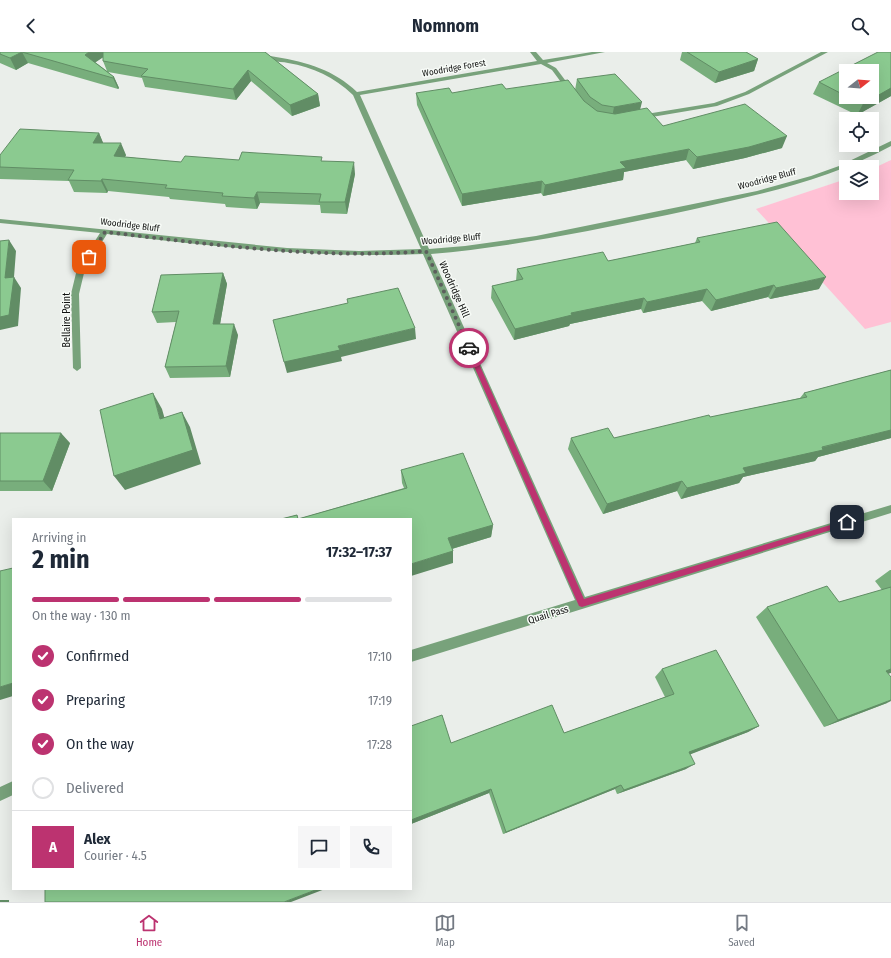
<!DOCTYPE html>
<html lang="en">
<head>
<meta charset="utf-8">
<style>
	body { margin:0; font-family:"Fira Sans Condensed",sans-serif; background:#f6f6f7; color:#1f2937; height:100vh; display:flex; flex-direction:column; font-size:15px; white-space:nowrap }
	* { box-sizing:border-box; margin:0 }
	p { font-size:13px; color:#747a83 }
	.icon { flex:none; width:22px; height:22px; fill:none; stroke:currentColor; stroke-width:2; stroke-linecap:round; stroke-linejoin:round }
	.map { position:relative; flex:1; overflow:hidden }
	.panel { position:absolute; left:12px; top:466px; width:400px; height:372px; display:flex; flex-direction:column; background:#fff; border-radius:0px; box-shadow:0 4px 16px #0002 }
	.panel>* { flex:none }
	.needle { width:26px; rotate:73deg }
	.tools { position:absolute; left:839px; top:12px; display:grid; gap:8px }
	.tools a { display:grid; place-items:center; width:40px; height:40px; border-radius:0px; background:#fff; box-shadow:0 4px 16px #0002; font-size:20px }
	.pin { position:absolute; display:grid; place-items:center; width:34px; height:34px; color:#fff; margin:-17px; border-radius:8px; box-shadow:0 2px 6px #0006 }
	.courier { position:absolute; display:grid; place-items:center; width:40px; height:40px; margin:-20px; border:3px solid #bc3370; border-radius:50%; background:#fff; color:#222; box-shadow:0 1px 5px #0007 }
	.summary em { font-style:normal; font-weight:700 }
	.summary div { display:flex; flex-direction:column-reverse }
	.summary { display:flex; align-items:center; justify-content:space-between; height:68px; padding:0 20px }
	h1 { font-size:26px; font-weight:700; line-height:30px }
	.bar { display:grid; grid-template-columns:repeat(4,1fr); gap:6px 4px; align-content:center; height:48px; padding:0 20px }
	.bar i { height:5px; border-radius:3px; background:#e0e1e3 }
	.bar .current { background:#bc3370 }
	.bar p { grid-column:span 4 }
	.line { display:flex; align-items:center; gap:10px; padding:0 20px; border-top:1px solid #e0e1e3 }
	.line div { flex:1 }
	.round { display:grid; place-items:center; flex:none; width:42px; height:42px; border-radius:0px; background:#f6f6f7 }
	ol { padding:0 20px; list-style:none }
	li { display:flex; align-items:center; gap:12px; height:44px }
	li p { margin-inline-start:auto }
	li .icon { padding:4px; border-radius:50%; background:#bc3370; color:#fff; stroke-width:4 }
	li:last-child { color:#747a83 }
	li i { width:22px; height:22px; border:2px solid #e0e1e3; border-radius:50% }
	header { display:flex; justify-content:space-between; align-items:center; height:52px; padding:0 20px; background:#fff; font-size:18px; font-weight:700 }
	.tabs { display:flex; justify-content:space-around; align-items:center; height:56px; border-top:1px solid #e0e1e3; background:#fff; font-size:11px; color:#747a83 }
	.tabs a { display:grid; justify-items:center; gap:2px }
	.tabs .current { color:#bc3370 }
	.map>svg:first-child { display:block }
	.green { fill:#ffc1d5 }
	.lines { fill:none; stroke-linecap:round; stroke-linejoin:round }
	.minor { fill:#78a27b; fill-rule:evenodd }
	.wall { fill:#78ae7c; fill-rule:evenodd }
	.shaded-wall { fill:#618d65 }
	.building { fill:#8bca90; stroke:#618d65 }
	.route { fill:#bc3370 }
	.done { stroke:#5c5e5c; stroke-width:4; stroke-dasharray:0 7.2 }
	.labels { text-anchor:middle; stroke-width:3; stroke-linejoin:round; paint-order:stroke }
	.far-street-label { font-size:9px; fill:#101110; stroke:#f7fbf7 }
	.street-label { font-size:10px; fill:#101110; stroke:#f7fbf7 }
</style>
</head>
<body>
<header><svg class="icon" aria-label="back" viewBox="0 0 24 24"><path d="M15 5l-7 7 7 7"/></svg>Nomnom<svg class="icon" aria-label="search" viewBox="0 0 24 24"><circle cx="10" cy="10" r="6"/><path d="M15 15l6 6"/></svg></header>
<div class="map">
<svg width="891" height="850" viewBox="0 0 891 850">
	<rect width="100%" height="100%" fill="#eaeeea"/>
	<path class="green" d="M 891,108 L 891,270 L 865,277 L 756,157 L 846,127 L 846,141 L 872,141 L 872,117 Z"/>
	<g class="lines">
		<path class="minor" d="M 530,0 L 536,0 L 543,8 L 592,0 L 605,0 L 547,11 L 556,16 L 574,40 L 571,42 L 569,41 L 552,18 L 541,12 L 360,43 L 429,197 L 465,194 L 536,184 L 757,139 L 811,124 L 839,114 L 891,89 L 891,94 C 821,132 744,146 667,163 C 589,179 511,195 431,202 L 585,545 L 891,453 L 891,461 L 411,610 L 411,598 L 575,548 L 423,202 C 317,207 213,194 107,182 L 85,217 L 79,242 L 81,316 L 77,319 L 73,316 L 71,242 L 77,217 L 100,181 L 0,171 L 0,167 L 287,196 L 359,199 L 421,197 L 353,43 C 334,25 313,15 288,11 C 279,9 265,10 258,5 C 263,2 270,4 276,5 C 307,10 334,18 357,40 L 537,9 Z
			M 821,0 L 828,0 L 749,42 L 717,54 L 640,67 L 637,65 L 640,63 L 714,51 L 745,40 Z
			M 13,729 L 13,743 L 0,749 L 0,735 Z"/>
	</g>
	<path class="wall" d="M 0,0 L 265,0 L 318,42 L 320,54 L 292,64 L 251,29 L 236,48 L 145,35 L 142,26 L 108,20 L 114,25 L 119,36 L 118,37 L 28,11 L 16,18 L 0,11 ZM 103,5 L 103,9 L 107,19 L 95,10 Z
		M 682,0 L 746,0 L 758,7 L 754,19 L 715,31 L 680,8 Z
		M 891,0 L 891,44 L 857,63 L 813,42 L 819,30 ZM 846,19 L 872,45 L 846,45 Z
		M 577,27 L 640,58 L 663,74 L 782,96 L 745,106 L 693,117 L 686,108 L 624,120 L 623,128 L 543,144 L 541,141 L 462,154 L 417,53 L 416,41 L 452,41 L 506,37 L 575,38 Z
		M 99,81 L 103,91 L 126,103 L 125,105 L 181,110 L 239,108 L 323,109 L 355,122 L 347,162 L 321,161 L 320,153 L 260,151 L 257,157 L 226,155 L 225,152 L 170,147 L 169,145 L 108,139 L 107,141 L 74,140 L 69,129 L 0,127 L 0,103 Z
		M 697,186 L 819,237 L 770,247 L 768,245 L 711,259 L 702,249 L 643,261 L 641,257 L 570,272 L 569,274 L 514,288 L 491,246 L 492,234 L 516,229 L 517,217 L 608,209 L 695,191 Z
		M 223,221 L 227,232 L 220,272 L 238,283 L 230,325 L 170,326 L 165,315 L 176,270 L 157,271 L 152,260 Z
		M 891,318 L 891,386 L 818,405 L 815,409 L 743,425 L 739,431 L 681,447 L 677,439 L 603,462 L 568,397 L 571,386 L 614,386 L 800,346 L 804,341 Z
		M 0,381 L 70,391 L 52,439 L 0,439 Z
		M 401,418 L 493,473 L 491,485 L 452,497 L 453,499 L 453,511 L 281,467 L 297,463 L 298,467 L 404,436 L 402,431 Z
		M 890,518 L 891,518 L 891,621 L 888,621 L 887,651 L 824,675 L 756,565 L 767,555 L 839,550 L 882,538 L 875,529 Z
		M 662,617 L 759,674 L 748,680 L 690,702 L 686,717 L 617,742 L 615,737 L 503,782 L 489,741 L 411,772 L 411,674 L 451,691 L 564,681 L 665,645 L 655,625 Z"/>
	<path class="shaded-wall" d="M 22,0 L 28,11 L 16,18 L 10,6 Z
		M 89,0 L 108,0 L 108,2 L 90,14 L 85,3 Z
		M 758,7 L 754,19 L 715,31 L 719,20 Z
		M 248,18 L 251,29 L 236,48 L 233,37 Z
		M 114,25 L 119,36 L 118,37 L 113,26 Z
		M 891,33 L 891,44 L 857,63 L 863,52 Z
		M 318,42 L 320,54 L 292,64 L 290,53 Z
		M 642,50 L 639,62 L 612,66 L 614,55 Z
		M 99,81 L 104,93 L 93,91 Z
		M 787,84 L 782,96 L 745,106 L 693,117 L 697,105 Z
		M 121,91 L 126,103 L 119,116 L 114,104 Z
		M 689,97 L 686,108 L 624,120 L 623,128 L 543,144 L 545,133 L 620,110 Z
		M 354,110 L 355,122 L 347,162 L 345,150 Z
		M 102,127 L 108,139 L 107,141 L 101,129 Z
		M 542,129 L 541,141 L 462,154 L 462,142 Z
		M 257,140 L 260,151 L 257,157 L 254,146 Z
		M 9,188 L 16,199 L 14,225 L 21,236 L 18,274 L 0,278 L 0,265 Z
		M 223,221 L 227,232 L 218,284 L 213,272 Z
		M 826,225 L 819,237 L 770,247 L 776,236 Z
		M 774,233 L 768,245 L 711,259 L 716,248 Z
		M 707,237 L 702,249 L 643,261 L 647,250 Z
		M 644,246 L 641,257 L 570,272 L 569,274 L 514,288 L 515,277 L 571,261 Z
		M 234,272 L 238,283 L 230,325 L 226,314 Z
		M 415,276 L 416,287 L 341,305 L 342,309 L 287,321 L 284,310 L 338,294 Z
		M 153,341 L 162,357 L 169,382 L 160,367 Z
		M 182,360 L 190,375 L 201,412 L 125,438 L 114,424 Z
		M 891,378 L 891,386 L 818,405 L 815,409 L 743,425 L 739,431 L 681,447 L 687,436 L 743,416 Z
		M 61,381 L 70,391 L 52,439 L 43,429 Z
		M 682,429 L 677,439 L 603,462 L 607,452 Z
		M 493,473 L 491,485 L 448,498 L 448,486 Z
		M 453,499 L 453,511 L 411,524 L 411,512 Z
		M 891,617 L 891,621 L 871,627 L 886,619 Z
		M 13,631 L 13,644 L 0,648 L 0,635 Z
		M 891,648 L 891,649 L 887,651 L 824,675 L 838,668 Z
		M 759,674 L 748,680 L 681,706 L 689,700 Z
		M 695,712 L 686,717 L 617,742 L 624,738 Z
		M 621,733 L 615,737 L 503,782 L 506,780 Z
		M 491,737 L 489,741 L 411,772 L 411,768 Z
		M 318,837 L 325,837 L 291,850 L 284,850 Z
		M 0,848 L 9,848 L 9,850 L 0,850 Z"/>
	<path class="building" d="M 0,0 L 89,0 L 85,3 L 114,25 L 113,26 L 22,0 L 10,6 L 0,2 Z
		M 103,0 L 265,0 L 318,42 L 290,53 L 248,18 L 233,37 L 141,24 L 148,17 L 103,9 Z
		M 687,0 L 746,0 L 758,7 L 719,20 Z
		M 878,0 L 891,0 L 891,36 L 863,52 L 849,45 L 872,45 L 872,19 L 846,19 L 846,44 L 819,30 Z
		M 615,22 L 642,50 L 614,55 L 602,53 L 590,45 L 577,27 Z
		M 568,28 L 584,49 L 597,59 L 615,62 L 647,56 L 663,74 L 745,52 L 787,84 L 749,95 L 697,105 L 689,97 L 620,110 L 626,116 L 545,133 L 542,129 L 462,142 L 416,41 L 449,36 L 452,41 L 502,32 L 506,37 Z
		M 20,77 L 99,81 L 93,91 L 121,91 L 114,104 L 181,110 L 185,104 L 239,108 L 242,100 L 257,101 L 322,105 L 321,109 L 354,110 L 345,150 L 319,150 L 321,142 L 257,140 L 254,146 L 222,144 L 223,141 L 165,136 L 167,133 L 102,127 L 101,129 L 68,128 L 74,118 L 0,115 L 0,103 Z
		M 777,170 L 826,225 L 776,236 L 774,233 L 716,248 L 707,237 L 647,250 L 644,246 L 571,261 L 572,263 L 515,277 L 492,234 L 523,227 L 517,217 L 603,200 L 608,209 L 700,190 L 697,186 Z
		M 9,188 L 5,226 L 14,225 L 9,263 L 0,265 L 0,189 Z
		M 223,221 L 213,272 L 234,272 L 226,314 L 165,315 L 179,259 L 152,260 L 161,223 Z
		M 398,236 L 415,276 L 338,294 L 340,298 L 284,310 L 273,268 L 348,251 L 347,247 Z
		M 891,318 L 891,378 L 822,395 L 823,398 L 743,416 L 746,421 L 687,436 L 682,429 L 607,452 L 571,386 L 608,376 L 614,386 L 709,363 L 710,365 L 807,345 L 804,341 Z
		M 153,341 L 160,367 L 182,360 L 193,398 L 114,424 L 100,358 Z
		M 0,381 L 61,381 L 43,429 L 0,429 Z
		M 463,401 L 493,473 L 448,486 L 453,499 L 411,512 L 411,467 L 298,467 L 407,436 L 401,418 Z
		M 297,463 L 298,467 L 281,467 Z
		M 13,516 L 13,631 L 0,635 L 0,519 Z
		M 827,534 L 839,550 L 891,535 L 891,617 L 886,619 L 891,625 L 891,648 L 838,668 L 767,555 Z
		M 716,598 L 759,674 L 689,700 L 695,712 L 624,738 L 621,733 L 506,780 L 491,737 L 411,768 L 411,674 L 442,663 L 451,691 L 552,653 L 564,681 L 674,642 L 662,617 Z
		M 45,837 L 318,837 L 284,850 L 45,850 Z"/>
	<path class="route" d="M 469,294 L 472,296 L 584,547 L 847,468 L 850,470 L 847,473 L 582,555 L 579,554 L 466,296 Z"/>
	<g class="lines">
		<path class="done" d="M 89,205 L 105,180 C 211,192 319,208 426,199 L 469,296"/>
	</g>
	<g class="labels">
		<g class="far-street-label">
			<text transform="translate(454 16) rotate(-10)" y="3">Woodridge Forest</text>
			<text transform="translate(767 127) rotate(-15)" y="3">Woodridge Bluff</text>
			<text transform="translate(130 173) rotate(7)" y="3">Woodridge Bluff</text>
			<text transform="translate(451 187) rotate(-5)" y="3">Woodridge Bluff</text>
		</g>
		<g class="street-label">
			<text transform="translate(455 237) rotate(66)" y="4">Woodridge Hill</text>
			<text transform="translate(66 268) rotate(-90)" y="4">Bellaire Point</text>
			<text transform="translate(548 562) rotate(-17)" y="4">Quail Pass</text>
		</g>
	</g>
</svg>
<div class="tools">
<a><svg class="needle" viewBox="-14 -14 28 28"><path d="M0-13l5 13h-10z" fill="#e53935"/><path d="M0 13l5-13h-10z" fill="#747a83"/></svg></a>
<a><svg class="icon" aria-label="locate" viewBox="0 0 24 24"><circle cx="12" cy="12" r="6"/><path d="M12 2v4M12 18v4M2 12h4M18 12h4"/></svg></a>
<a><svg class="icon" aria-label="layers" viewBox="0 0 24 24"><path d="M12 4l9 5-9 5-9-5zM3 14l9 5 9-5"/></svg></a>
</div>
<div class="pin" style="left:89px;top:205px;background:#ea580c"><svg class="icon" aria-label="bag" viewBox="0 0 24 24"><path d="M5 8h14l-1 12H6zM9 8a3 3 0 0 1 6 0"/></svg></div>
<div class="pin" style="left:847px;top:470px;background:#1f2937"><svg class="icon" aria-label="home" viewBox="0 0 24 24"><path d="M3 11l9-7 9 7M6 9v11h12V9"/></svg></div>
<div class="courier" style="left:469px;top:296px"><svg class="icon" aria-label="car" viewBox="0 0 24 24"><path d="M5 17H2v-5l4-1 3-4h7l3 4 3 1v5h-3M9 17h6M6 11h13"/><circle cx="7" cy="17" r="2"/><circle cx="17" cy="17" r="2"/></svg></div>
<section class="panel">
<div class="summary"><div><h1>2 min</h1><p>Arriving in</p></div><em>17:32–17:37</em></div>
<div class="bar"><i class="current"></i><i class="current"></i><i class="current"></i><i></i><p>On the way · 130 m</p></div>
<ol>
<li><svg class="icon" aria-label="check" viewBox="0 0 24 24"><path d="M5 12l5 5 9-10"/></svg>Confirmed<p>17:10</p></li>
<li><svg class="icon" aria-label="check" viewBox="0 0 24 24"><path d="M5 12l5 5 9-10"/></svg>Preparing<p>17:19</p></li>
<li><svg class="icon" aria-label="check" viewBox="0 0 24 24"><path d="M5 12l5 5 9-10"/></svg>On the way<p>17:28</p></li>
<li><i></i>Delivered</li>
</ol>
<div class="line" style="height:72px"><b class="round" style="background:#bc3370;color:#fff">A</b><div><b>Alex</b><p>Courier · 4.5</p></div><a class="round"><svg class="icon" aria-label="chat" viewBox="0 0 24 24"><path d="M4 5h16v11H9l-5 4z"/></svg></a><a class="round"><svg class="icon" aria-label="phone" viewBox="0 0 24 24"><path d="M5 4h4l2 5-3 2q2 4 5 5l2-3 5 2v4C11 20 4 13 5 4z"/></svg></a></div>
</section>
</div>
<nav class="tabs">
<a class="current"><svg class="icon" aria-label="home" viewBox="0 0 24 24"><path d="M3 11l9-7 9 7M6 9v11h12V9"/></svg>Home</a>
<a><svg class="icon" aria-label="map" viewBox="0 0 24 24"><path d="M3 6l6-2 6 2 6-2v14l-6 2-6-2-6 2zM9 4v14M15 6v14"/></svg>Map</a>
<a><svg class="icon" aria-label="saved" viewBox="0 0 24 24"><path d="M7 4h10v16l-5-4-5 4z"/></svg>Saved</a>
</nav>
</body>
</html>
